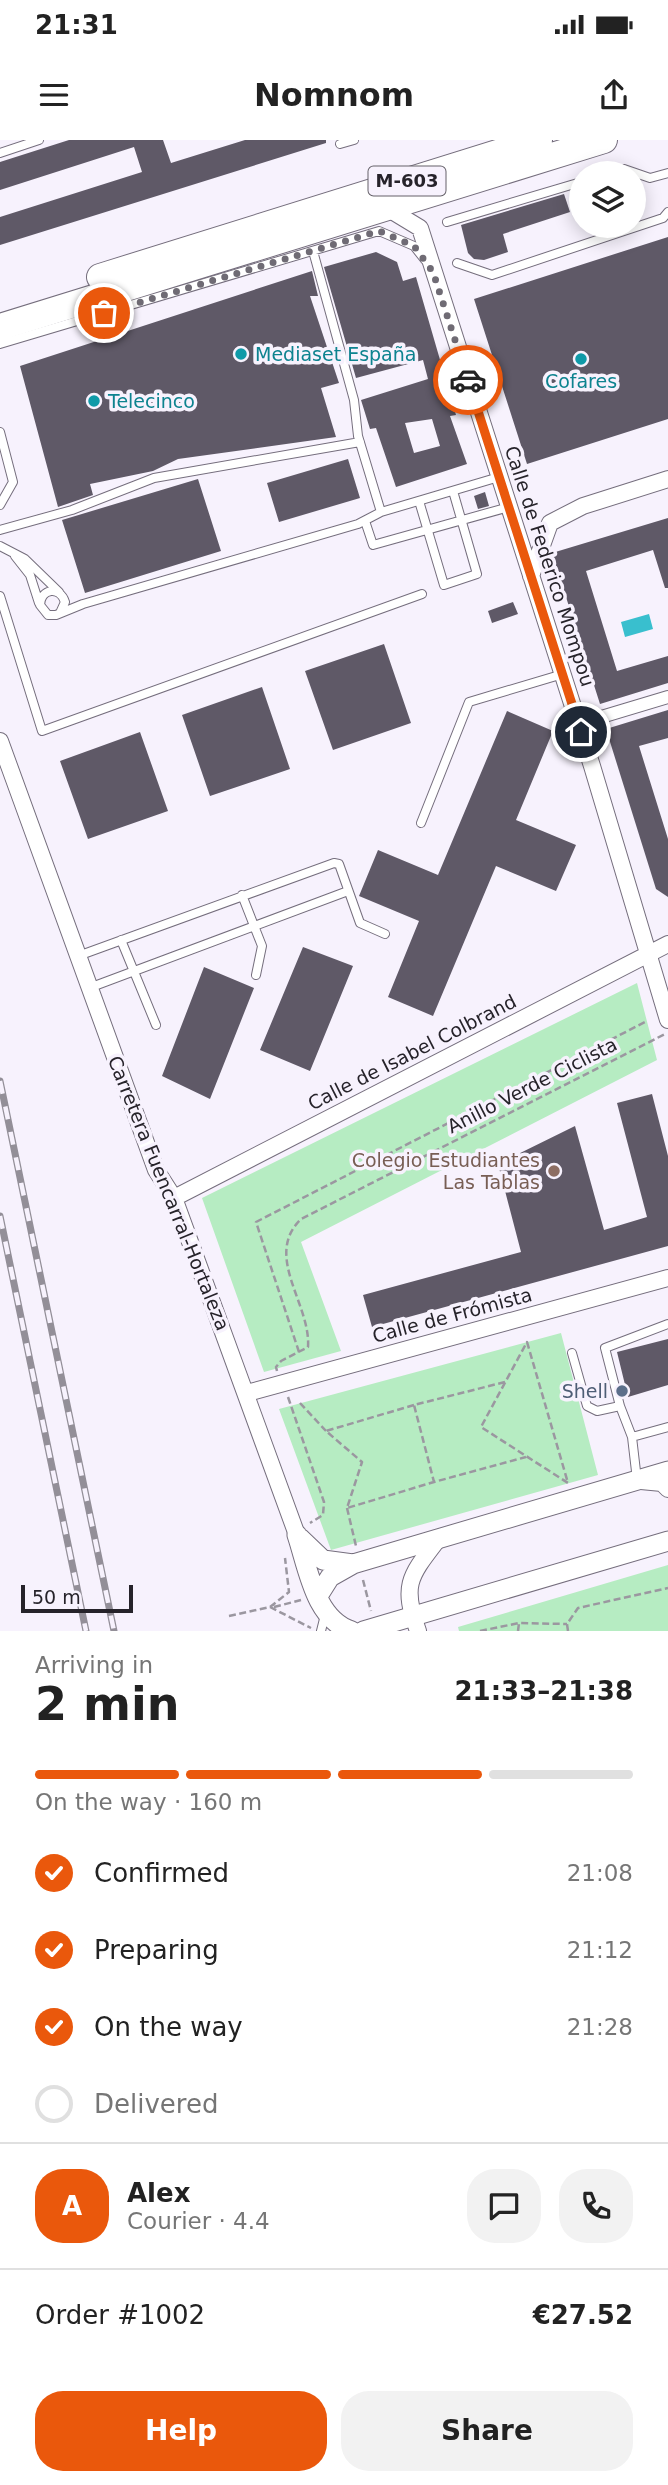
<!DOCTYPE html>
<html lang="en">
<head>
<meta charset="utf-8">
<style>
	body { margin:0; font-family:"DejaVu Sans",sans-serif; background:#f2f2f2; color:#222; height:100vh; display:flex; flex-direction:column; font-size:26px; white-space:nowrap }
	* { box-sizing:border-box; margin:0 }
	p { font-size:23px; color:#767676 }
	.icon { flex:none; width:38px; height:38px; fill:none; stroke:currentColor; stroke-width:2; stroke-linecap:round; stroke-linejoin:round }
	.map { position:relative; height:1491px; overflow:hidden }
	.side { display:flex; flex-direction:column; background:#fff; flex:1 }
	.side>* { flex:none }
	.tools { position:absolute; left:569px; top:21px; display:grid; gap:14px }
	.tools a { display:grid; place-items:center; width:77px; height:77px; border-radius:50%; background:#fff; box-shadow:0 4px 18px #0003; font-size:35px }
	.scale { position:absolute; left:21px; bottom:18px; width:112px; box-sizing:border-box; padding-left:7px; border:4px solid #26232a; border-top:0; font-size:19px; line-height:24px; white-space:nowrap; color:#26232a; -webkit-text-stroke:5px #f7f2fd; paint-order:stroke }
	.pin { position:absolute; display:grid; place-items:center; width:60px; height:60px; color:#fff; margin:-30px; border:4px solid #fff; border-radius:50%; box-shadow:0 2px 7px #0007 }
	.courier { position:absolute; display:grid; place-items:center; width:70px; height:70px; margin:-35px; border:5px solid #ea580c; border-radius:50%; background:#fff; color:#222; box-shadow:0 2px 9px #0007 }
	.headline em { font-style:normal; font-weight:600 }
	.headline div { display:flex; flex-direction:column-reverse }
	.headline { display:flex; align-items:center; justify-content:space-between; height:119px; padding:0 35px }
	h1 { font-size:46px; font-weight:600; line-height:52px }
	.bar { display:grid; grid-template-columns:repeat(4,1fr); gap:10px 7px; align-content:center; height:84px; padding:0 35px }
	.bar i { height:9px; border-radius:5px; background:#e0e0e0 }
	.bar .active { background:#ea580c }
	.bar p { grid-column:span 4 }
	.line { display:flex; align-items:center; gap:18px; padding:0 35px; border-top:2px solid #e0e0e0 }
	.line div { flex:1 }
	.round { display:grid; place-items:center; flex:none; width:74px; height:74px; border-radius:28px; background:#f2f2f2 }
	ol { padding:0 35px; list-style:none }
	li { display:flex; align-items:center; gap:21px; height:77px }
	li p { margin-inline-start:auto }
	li .icon { padding:7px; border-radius:50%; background:#ea580c; color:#fff; stroke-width:4 }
	li:last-child { color:#767676 }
	li i { width:38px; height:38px; border:4px solid #e0e0e0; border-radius:50% }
	.primary-button { display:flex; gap:14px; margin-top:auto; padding:14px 35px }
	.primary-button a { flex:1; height:80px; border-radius:28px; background:#ea580c; color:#fff; font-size:28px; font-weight:600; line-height:80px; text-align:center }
	.primary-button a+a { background:#f2f2f2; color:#222 }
	.status { display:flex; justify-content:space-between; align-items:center; height:49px; padding:0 35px; background:#fff; direction:ltr }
	.status svg { height:19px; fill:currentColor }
	header { display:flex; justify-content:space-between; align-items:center; height:91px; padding:0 35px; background:#fff; font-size:32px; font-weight:600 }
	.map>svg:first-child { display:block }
	.green { fill:#b6ecc2 }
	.water { fill:#39bfce }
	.building { fill:#5f5967; fill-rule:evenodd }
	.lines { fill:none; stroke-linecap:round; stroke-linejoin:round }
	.service-casing { stroke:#756e7d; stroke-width:10 }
	.pedestrian-casing { stroke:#756e7d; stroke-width:14 }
	.minor-casing { stroke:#756e7d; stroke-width:18 }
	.tertiary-casing { stroke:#756e7d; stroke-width:21 }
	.trunk-casing { stroke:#756e7d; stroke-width:28 }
	.path { stroke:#9b97a0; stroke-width:2.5; stroke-dasharray:7 3.5; stroke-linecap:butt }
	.service { stroke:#fff; stroke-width:8 }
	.pedestrian { stroke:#fff; stroke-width:12 }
	.minor { stroke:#fff; stroke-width:16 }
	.tertiary { stroke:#fff; stroke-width:19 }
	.trunk { stroke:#fff; stroke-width:26 }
	.rail-casing { stroke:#938f98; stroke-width:7 }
	.rail { stroke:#f7f2fd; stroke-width:4.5; stroke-dasharray:13; stroke-linecap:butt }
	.done { stroke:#6f6b74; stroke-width:7; stroke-dasharray:0 12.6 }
	.route { stroke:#ea580c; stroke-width:9 }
	.culture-dot { fill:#0f9aa8; stroke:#f7f2fd; stroke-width:2.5 }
	.education-dot { fill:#8d6e63; stroke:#f7f2fd; stroke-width:2.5 }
	.service-dot { fill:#5c6f8a; stroke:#f7f2fd; stroke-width:2.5 }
	.labels { text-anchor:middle; stroke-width:7; stroke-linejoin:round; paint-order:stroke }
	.shield { fill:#f7f2fd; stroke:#656169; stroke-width:2 }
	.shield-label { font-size:18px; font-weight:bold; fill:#26232a }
	.culture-label { font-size:19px; fill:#0d838f; stroke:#f7f2fd; text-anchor:start }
	.street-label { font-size:19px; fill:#26232a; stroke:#f7f2fd }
	.education-label { font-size:19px; fill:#785e54; stroke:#f7f2fd; text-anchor:end }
	.service-label { font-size:19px; fill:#4e5e75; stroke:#f7f2fd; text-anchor:end }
</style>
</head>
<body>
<div class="status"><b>21:31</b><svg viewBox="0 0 49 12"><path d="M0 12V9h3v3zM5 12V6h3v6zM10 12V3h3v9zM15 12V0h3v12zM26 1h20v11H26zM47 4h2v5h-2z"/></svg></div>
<header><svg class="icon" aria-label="menu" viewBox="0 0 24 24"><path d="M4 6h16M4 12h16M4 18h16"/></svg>Nomnom<svg class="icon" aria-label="share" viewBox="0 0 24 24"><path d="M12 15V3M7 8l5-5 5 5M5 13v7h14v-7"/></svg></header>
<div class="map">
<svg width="668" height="1491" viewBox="0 0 668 1491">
	<rect width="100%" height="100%" fill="#f7f2fd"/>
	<path class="green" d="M 637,843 L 657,920 L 301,1102 L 341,1211 L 264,1232 L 202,1058 Z
		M 561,1193 L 598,1335 L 331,1410 L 279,1269 Z
		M 668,1425 L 668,1491 L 459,1491 L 458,1487 Z"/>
	<path class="water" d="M 649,474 L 653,489 L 625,497 L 621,482 Z"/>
	<path class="building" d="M 69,0 L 163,0 L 171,23 L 245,0 L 326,0 L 326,3 L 0,105 L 0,77 L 142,32 L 134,7 L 0,50 L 0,22 Z
		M 564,54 L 570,72 L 503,94 L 508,112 L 484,120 L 474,119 L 468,113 L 461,85 Z
		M 668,97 L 668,279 L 527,324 L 474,159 Z
		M 376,112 L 397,122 L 403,141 L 416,137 L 456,275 L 450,276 L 467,324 L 396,347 L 376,288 L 370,289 L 361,260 L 428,239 L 423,220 L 356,238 L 324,127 ZM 432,279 L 440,306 L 414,313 L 405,283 Z
		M 312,131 L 318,156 L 310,156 L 339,243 L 321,248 L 336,297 L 178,319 L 153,331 L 90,344 L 93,355 L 58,367 L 20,226 Z
		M 348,319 L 360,358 L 279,382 L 267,343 Z
		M 198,339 L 221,411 L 85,453 L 62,380 Z
		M 485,352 L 489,366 L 478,369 L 474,356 Z
		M 668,378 L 668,448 L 665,448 L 653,410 L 586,431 L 617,531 L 668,516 L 668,543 L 600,564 L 552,413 Z
		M 513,462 L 518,474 L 492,483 L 488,471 Z
		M 384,504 L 411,583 L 333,610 L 305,531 Z
		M 262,547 L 290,629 L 210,656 L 182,575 Z
		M 668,570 L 668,598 L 639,606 L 668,699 L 668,757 L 656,749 L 606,589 Z
		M 507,571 L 553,591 L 516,680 L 576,705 L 556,751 L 496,726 L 433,876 L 388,857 L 419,781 L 359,756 L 378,710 L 438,735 Z
		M 140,592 L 168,671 L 88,699 L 60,621 Z
		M 303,807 L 353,826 L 310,931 L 260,910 Z
		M 204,827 L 254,848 L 210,959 L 162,936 Z
		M 652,954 L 668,1016 L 668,1106 L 372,1187 L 363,1155 L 521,1112 L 498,1024 L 575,986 L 604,1090 L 647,1077 L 617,963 Z
		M 668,1199 L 668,1245 L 628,1257 L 617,1212 Z"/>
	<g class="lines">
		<defs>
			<path id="service" d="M 340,4 L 354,0
				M 0,13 L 39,0
				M 610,33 L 624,29 L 650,38 L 668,33
				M 447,82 L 581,42
				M 313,111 L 354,260 L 358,296 L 381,372
				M 457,123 L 492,135 L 663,78 L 668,72
				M 0,204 L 379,91 L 414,106 L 425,120
				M 0,292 L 13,342 L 0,365
				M 419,361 L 444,445 L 477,434 L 453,351
				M 365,381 L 373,405 L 509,367
				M 0,390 L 72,370 L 154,338 L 360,302
				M 0,406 L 25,419 L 59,452
				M 15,416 L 30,435 L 39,463
				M 0,456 L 42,591 L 422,454
				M 60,473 L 65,462 C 60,446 41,448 40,465 L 48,475 L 56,475 L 83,464 L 358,384 L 381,372 L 499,337
				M 421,683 L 469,562 L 563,534
				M 242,755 L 262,806 L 256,835
				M 121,800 L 156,885
				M 78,816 L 334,723 L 339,724 L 360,783 L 385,794
				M 89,848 L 348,751
				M 572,1213 L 587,1266 L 597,1271 L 620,1266
				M 632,1297 L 620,1266 L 605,1208 L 668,1184
				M 637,1340 L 632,1297 L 668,1287
				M 321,1491 L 325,1475"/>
			<path id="pedestrian" d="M 578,584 L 668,557"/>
			<path id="minor" d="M 387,68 L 420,88 L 592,626 L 668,880
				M 531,436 L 550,383 L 583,366 L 668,339
				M 0,601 L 156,1030 L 174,1058 L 297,1395
				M 174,1058 L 668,804
				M 247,1253 L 668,1138
				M 641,1341 L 662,1343 L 668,1349
				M 418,1491 C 401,1444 410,1436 439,1398"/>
			<path id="tertiary" d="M 297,1395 C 308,1428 315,1480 352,1491
				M 300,1398 L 323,1420 L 353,1424
				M 318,1456 L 330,1437 L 353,1424 L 668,1331
				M 363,1491 L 668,1401"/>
			<path id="trunk" d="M 100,137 L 539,0
				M 0,187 L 604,0"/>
		</defs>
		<use href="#service" class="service-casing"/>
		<use href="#pedestrian" class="pedestrian-casing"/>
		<use href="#minor" class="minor-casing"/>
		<use href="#tertiary" class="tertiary-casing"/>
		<use href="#trunk" class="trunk-casing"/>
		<path class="path" d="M 527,1202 L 568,1343 L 481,1287 Z
			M 299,1212 L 256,1082 L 647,881
			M 277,1231 L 276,1227 L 281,1221 L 308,1207 C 311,1164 263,1116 301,1079 L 665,894
			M 505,1242 L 414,1265 L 434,1342 L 526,1317
			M 288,1257 L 324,1362 L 323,1375 L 310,1383
			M 300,1263 L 326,1291
			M 414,1265 L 326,1291 L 362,1322 L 347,1368 L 434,1342
			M 347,1368 L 356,1406
			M 363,1440 L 371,1471
			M 270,1467 L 311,1488
			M 274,1467 L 301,1460
			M 229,1476 L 270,1467 L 289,1452 L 285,1418
			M 480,1491 L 519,1483 L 567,1484
			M 518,1491 L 519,1483
			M 568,1491 L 567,1484 L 578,1468 L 668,1448"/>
		<use href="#service" class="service"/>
		<use href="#pedestrian" class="pedestrian"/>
		<use href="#minor" class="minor"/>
		<use href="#tertiary" class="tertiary"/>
		<use href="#trunk" class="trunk"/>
		<defs>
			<path id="rail" d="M 0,941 L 114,1491
				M 0,1076 L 86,1491"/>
		</defs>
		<use href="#rail" class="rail-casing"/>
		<use href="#rail" class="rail"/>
	</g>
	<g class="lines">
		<path class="done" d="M 104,173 L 379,91 L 414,106 L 433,132 L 468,240"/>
		<path class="route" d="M 468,240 L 581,592"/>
	</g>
	<g class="culture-dot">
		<circle cx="241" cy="214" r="7"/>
		<circle cx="581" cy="219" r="7"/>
		<circle cx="94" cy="261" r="7"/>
	</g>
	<circle class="education-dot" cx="554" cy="1031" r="7"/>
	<circle class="service-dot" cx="622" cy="1251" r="7"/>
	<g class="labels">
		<rect class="shield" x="368.5" y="26.5" width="77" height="29" rx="5"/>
		<g class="shield-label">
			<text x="407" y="47">M-603</text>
		</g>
		<g class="culture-label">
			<text x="255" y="221">Mediaset España</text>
			<text x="581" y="248" text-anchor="middle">Cofares</text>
			<text x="108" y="268">Telecinco</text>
		</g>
		<g class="street-label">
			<text transform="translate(550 426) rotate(72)" y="7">Calle de Federico Mompou</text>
			<text transform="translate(412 912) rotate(-27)" y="7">Calle de Isabel Colbrand</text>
			<text transform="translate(532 945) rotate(-27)" y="7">Anillo Verde Ciclista</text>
			<text transform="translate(169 1053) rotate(68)" y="7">Carretera Fuencarral-Hortaleza</text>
			<text transform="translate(452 1175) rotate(-15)" y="7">Calle de Frómista</text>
		</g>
		<g class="education-label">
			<text x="540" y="1027">Colegio Estudiantes<tspan x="540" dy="22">Las Tablas</tspan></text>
		</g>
		<g class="service-label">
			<text x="608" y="1258">Shell</text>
		</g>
	</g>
</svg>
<div class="tools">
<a><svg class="icon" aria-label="layers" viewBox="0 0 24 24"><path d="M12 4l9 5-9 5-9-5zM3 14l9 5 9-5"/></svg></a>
</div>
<div class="scale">50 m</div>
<div class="pin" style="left:104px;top:173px;background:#ea580c"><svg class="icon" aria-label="bag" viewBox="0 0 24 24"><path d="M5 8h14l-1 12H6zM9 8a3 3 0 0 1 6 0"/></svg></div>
<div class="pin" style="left:581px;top:592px;background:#1f2937"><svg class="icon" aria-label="home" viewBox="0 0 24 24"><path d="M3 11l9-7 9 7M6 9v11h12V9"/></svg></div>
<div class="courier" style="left:468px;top:240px"><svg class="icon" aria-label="car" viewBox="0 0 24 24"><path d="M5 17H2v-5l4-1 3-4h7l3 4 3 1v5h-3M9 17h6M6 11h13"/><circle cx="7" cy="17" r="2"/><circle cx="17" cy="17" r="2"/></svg></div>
</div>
<section class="side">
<div class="headline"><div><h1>2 min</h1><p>Arriving in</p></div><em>21:33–21:38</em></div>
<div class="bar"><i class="active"></i><i class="active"></i><i class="active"></i><i></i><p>On the way · 160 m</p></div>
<ol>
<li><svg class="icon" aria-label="check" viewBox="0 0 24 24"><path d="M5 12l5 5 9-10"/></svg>Confirmed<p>21:08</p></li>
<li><svg class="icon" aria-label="check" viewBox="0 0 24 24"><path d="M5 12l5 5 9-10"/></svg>Preparing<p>21:12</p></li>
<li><svg class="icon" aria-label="check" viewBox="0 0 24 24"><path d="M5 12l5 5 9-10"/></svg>On the way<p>21:28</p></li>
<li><i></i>Delivered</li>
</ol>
<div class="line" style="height:126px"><b class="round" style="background:#ea580c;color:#fff">A</b><div><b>Alex</b><p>Courier · 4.4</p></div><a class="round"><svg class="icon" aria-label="chat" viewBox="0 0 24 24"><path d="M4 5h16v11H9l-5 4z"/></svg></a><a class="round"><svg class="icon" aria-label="phone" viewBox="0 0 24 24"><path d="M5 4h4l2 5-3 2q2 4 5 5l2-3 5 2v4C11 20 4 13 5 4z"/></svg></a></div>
<div class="line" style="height:91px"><div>Order #1002</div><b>€27.52</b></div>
<div class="primary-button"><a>Help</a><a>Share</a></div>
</section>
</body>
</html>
